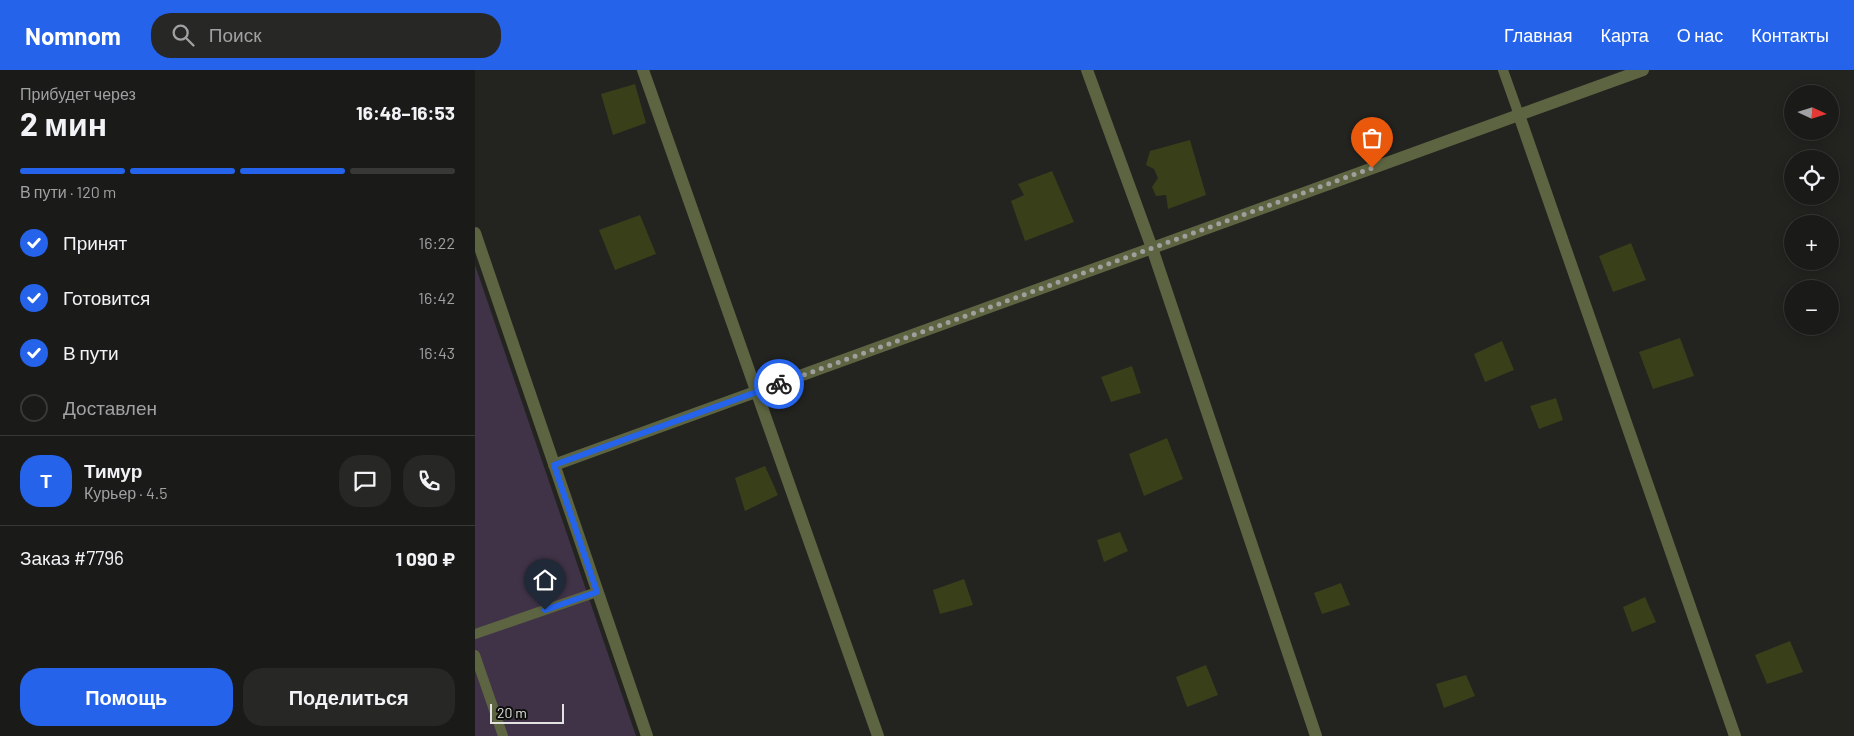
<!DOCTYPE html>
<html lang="ru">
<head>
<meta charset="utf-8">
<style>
	body { margin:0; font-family:Barlow,sans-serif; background:#272825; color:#f1f3f6; height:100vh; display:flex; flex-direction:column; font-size:19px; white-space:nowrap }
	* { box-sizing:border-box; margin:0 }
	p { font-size:16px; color:#9fa1a2 }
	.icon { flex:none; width:28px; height:28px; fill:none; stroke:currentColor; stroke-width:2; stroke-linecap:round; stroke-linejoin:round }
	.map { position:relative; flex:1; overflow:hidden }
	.side { display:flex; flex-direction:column; background:#1a1b18; width:475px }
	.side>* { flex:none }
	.needle { width:32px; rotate:94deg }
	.controls { position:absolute; left:1309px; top:15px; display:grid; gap:10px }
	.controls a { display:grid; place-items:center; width:55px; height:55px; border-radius:50%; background:#1a1b18; box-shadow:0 2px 12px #0003,0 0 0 1px #383937; font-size:25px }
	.scale { position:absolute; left:15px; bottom:12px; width:74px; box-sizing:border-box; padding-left:5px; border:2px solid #e2e3e0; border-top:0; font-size:14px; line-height:18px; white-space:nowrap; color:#e2e3e0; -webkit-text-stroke:4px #0d0d0b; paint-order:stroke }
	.pin { position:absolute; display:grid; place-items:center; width:42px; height:42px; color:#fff; margin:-51px -21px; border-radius:50% 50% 50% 0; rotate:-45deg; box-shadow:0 0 5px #0007 }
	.pin .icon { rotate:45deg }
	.courier { position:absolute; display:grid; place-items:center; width:50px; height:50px; margin:-25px; border:4px solid #2563eb; border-radius:50%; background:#fff; color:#222; box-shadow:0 1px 6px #0007 }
	.overview em { font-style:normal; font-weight:700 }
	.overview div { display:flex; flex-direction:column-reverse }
	.overview { display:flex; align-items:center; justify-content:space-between; height:85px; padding:0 20px }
	h1 { font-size:32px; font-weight:700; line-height:38px }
	.bar { display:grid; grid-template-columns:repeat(4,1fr); gap:8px 5px; align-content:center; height:60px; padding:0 20px }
	.bar i { height:6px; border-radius:4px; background:#383937 }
	.bar .on { background:#2563eb }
	.bar p { grid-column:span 4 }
	.line { display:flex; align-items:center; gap:12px; padding:0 20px; border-top:1px solid #383937 }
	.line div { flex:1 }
	.round { display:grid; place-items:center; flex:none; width:52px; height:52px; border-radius:20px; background:#272825 }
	ol { padding:0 20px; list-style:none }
	li { display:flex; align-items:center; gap:15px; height:55px }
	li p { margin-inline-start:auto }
	li .icon { padding:5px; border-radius:50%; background:#2563eb; color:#fff; stroke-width:4 }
	li:last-child { color:#9fa1a2 }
	li i { width:28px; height:28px; border:2px solid #383937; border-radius:50% }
	.cta { display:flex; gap:10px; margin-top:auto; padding:10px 20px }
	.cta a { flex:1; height:58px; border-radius:20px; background:#2563eb; color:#fff; font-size:20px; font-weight:700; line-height:58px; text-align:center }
	.cta a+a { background:#272825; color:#f1f3f6 }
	header { display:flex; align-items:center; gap:30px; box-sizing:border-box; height:70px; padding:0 25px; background:#2563eb; color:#fff }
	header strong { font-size:24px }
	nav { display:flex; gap:28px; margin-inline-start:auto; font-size:18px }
	.search { width:350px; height:45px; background:#272825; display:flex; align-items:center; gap:12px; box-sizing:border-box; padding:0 18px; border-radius:20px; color:#9fa1a2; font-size:19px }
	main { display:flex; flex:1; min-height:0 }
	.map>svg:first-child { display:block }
	.green { fill:#403347 }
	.building { fill:#393f19 }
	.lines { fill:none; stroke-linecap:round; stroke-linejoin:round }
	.service { stroke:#5d6441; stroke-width:10 }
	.minor { stroke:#5d6441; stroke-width:12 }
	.done { stroke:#9fa09d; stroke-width:5; stroke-dasharray:0 9 }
	.route { stroke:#2563eb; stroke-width:6 }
</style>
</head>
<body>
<header>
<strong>Nomnom</strong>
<div class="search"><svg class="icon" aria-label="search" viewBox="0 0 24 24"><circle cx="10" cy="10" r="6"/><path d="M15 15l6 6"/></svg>Поиск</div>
<nav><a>Главная</a><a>Карта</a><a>О нас</a><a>Контакты</a></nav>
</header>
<main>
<section class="side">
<div class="overview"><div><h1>2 мин</h1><p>Прибудет через</p></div><em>16:48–16:53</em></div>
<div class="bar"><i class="on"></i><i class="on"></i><i class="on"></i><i></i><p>В пути · 120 m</p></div>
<ol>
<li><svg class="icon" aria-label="check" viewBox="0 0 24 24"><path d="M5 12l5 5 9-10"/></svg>Принят<p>16:22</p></li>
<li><svg class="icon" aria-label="check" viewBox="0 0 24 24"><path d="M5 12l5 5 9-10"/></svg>Готовится<p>16:42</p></li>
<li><svg class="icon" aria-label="check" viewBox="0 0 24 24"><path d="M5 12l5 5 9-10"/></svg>В пути<p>16:43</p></li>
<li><i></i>Доставлен</li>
</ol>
<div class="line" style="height:90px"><b class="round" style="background:#2563eb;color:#fff">Т</b><div><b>Тимур</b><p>Курьер · 4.5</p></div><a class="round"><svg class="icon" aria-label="chat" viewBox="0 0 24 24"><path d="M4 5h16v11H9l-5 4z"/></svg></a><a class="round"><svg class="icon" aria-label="phone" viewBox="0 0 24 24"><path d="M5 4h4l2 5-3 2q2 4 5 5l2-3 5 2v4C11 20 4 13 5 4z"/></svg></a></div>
<div class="line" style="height:65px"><div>Заказ #7796</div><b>1 090 ₽</b></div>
<div class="cta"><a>Помощь</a><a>Поделиться</a></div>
</section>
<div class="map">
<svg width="1379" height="666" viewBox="0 0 1379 666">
	<rect width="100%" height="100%" fill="#232420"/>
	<path class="green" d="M 0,195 L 161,666 L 0,666 Z"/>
	<path class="building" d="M 160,14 L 171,53 L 138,65 L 126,24 Z
		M 715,70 L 731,125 L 693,139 L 691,125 L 681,126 L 677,117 L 683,108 L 679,99 L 671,95 L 675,81 Z
		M 577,101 L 599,152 L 550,171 L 536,131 L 549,125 L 543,114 Z
		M 165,145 L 181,184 L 140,200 L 124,160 Z
		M 1156,173 L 1171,210 L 1138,222 L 1124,186 Z
		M 1205,268 L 1219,306 L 1178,319 L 1164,282 Z
		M 1027,271 L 1039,300 L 1010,312 L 999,284 Z
		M 657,296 L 666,323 L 636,332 L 626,307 Z
		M 1081,328 L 1088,350 L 1064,359 L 1055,336 Z
		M 692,368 L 708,409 L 669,426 L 654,384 Z
		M 290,396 L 303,425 L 270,441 L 260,408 Z
		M 645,462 L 653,481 L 629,492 L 622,470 Z
		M 489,509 L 498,535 L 465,544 L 458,520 Z
		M 866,513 L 875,535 L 847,544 L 839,523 Z
		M 1170,527 L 1181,552 L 1157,562 L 1148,537 Z
		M 1315,571 L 1328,602 L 1292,614 L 1280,585 Z
		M 731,595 L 743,625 L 712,637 L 701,607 Z
		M 991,605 L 1000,626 L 969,638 L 961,614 Z"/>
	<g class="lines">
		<path class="service" d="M 1028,0 L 1044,45
			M 0,564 L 122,522
			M 0,585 L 28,666"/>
		<path class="minor" d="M 168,0 L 403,666
			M 612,0 L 677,178 L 841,666
			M 1044,45 L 1260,666
			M 0,163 L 172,666
			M 79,395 L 1168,0"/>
	</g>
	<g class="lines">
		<path class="done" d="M 304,314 L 897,98"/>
		<path class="route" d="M 70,540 L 122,522 L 79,395 L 304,314"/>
	</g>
</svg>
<div class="controls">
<a><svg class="needle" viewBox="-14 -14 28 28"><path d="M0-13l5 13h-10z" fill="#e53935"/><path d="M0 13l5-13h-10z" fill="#9fa1a2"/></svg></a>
<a><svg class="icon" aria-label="locate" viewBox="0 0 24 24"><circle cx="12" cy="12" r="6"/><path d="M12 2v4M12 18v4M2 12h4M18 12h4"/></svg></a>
<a>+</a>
<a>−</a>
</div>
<div class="scale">20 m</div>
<div class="pin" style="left:897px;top:98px;background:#ea580c"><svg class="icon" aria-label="bag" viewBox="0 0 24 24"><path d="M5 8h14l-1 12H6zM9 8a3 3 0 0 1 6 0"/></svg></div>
<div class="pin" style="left:70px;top:540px;background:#1f2937"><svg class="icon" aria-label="home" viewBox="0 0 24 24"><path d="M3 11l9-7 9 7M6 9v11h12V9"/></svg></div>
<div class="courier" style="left:304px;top:314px"><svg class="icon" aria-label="bike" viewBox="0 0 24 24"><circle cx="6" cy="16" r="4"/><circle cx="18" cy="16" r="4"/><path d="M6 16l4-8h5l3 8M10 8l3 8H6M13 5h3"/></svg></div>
</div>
</main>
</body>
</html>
